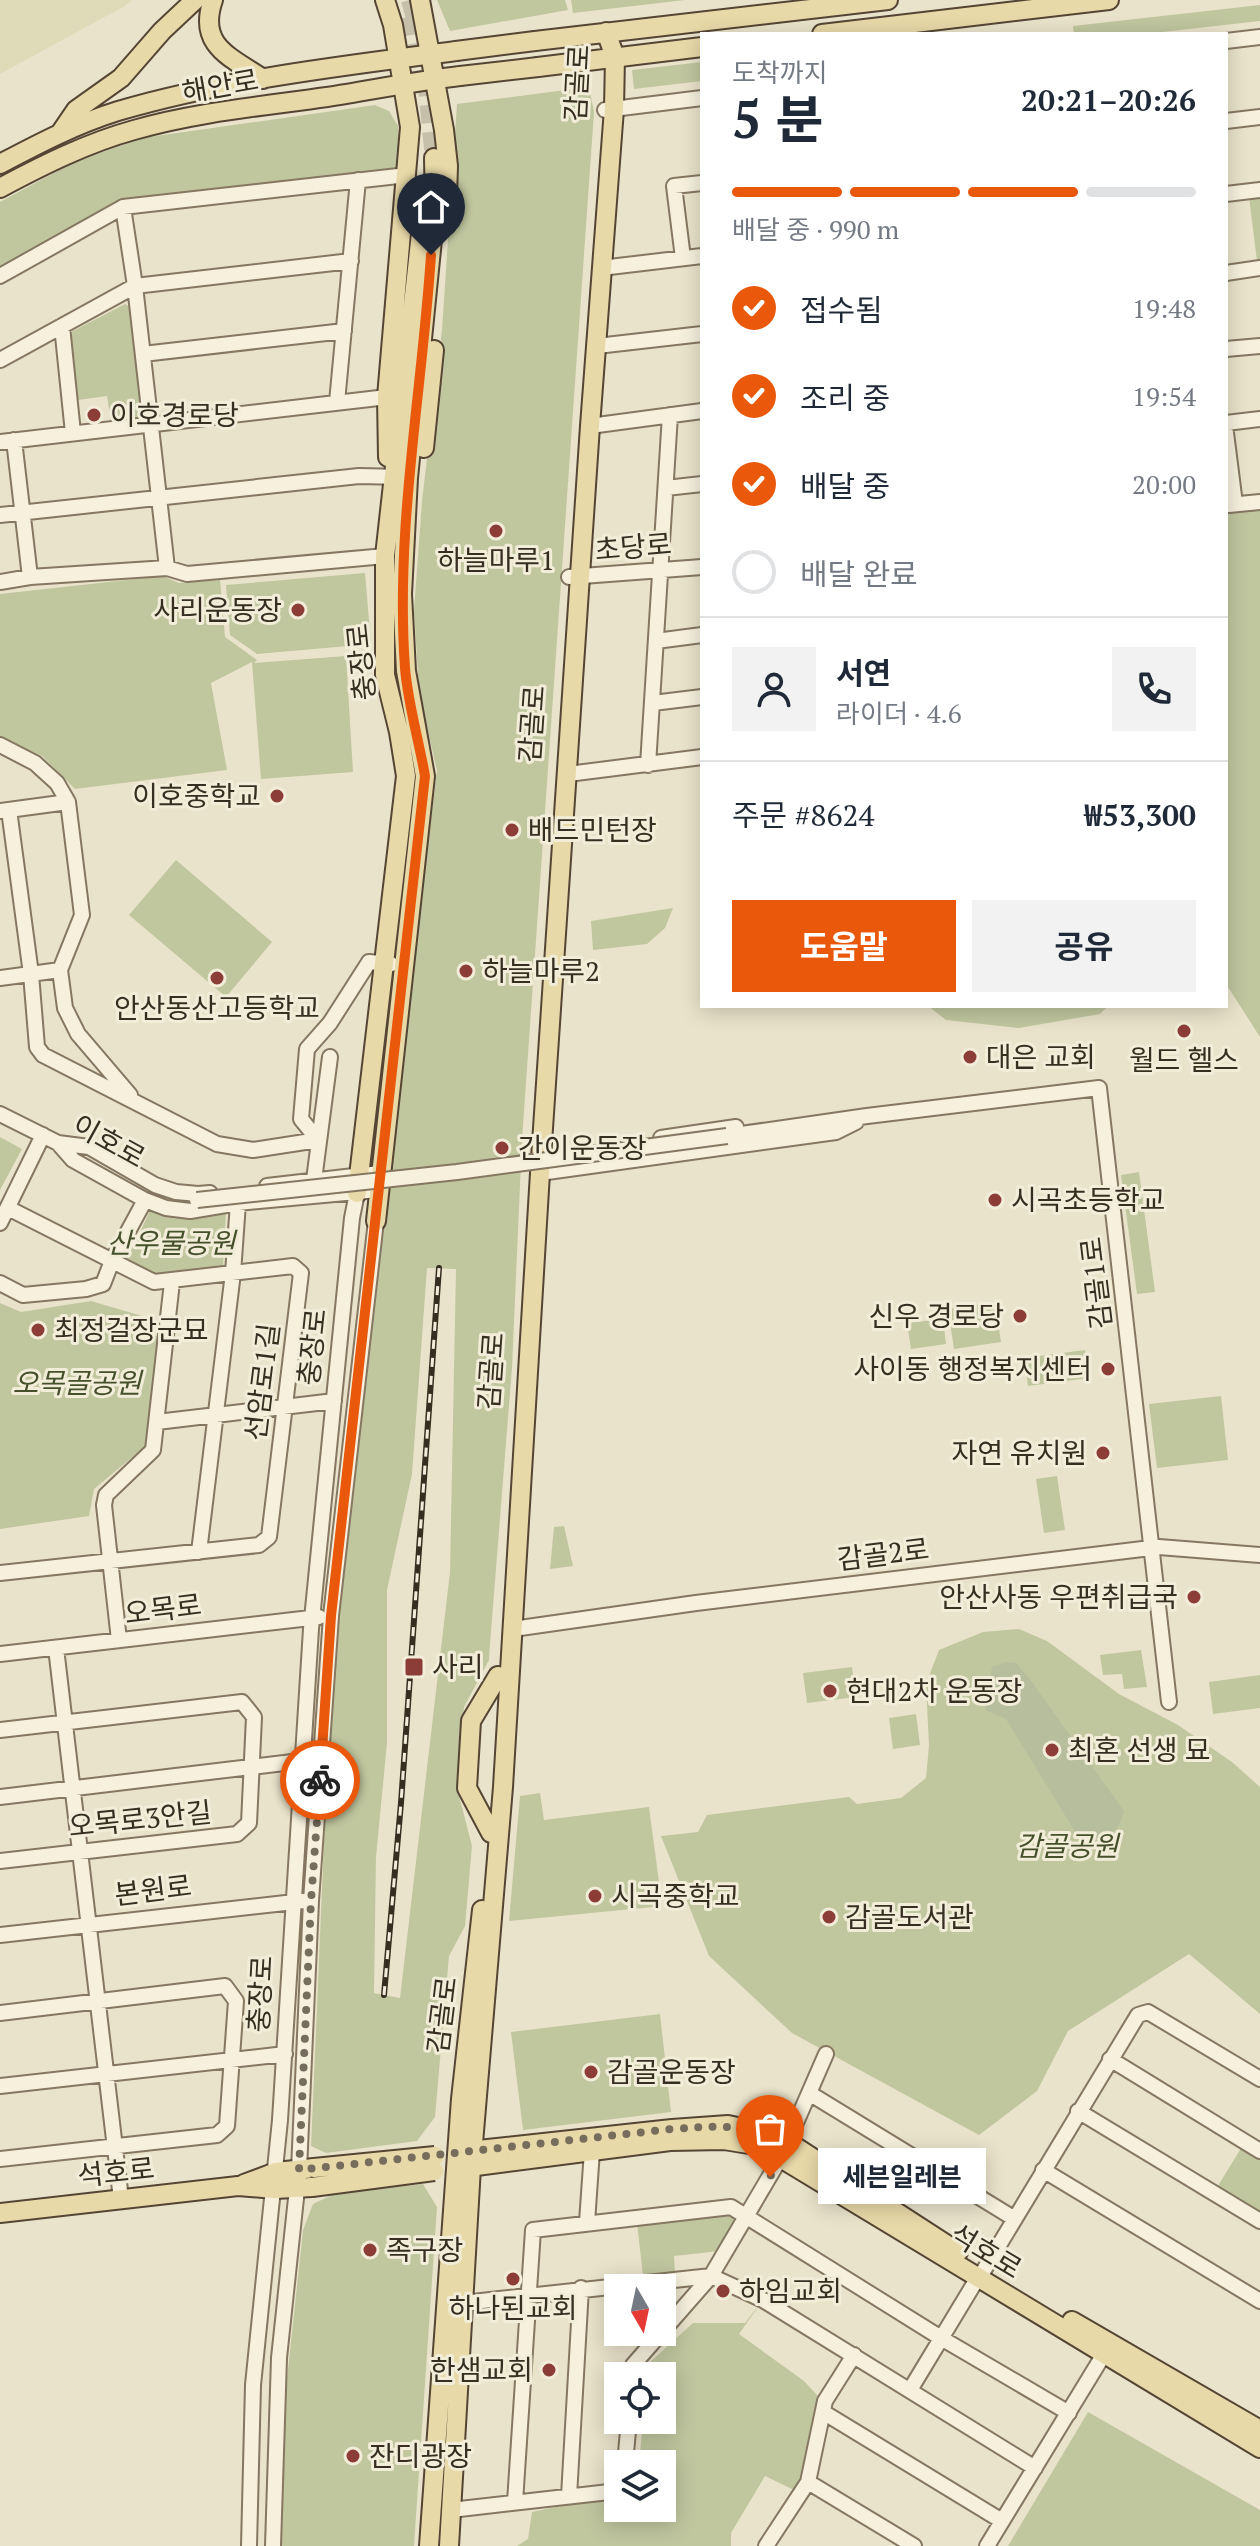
<!DOCTYPE html>
<html lang="ko">
<head>
<meta charset="utf-8">
<style>
	body { margin:0; font-family:"PT Serif","Noto Sans KR",serif; background:#f2f2f3; color:#1f2937; height:100vh; display:flex; flex-direction:column; font-size:30px; white-space:nowrap }
	* { box-sizing:border-box; margin:0 }
	p { font-size:26px; color:#747a83 }
	.icon { flex:none; width:44px; height:44px; fill:none; stroke:currentColor; stroke-width:2; stroke-linecap:round; stroke-linejoin:round }
	.map { position:relative; flex:1; overflow:hidden }
	.sheet { position:absolute; left:700px; top:32px; width:528px; height:976px; display:flex; flex-direction:column; background:#fff; border-radius:0px; box-shadow:0 4px 20px #0003 }
	.sheet>* { flex:none }
	.needle { width:52px; rotate:171deg }
	.controls { position:absolute; left:604px; top:2274px; display:grid; gap:16px }
	.controls a { display:grid; place-items:center; width:72px; height:72px; border-radius:0px; background:#fff; box-shadow:0 4px 20px #0003; font-size:40px }
	.pin { position:absolute; display:grid; place-items:center; width:68px; height:68px; color:#fff; margin:-82px -34px; border-radius:50% 50% 50% 0; rotate:-45deg; box-shadow:0 0 8px #0007 }
	.pin .icon { rotate:45deg }
	.courier { position:absolute; display:grid; place-items:center; width:80px; height:80px; margin:-40px; border:6px solid #ea580c; border-radius:50%; background:#fff; color:#222; box-shadow:0 2px 10px #0007 }
	.bubble { position:absolute; height:56px; border-radius:0px; background:#fff; box-shadow:0 4px 20px #0003; font-size:26px; font-weight:700; line-height:56px; text-align:center }
	.headline em { font-style:normal; font-weight:700 }
	.headline div { display:flex; flex-direction:column-reverse }
	.headline { display:flex; align-items:center; justify-content:space-between; height:136px; padding:0 32px }
	h1 { font-size:52px; font-weight:700; line-height:60px }
	.bar { display:grid; grid-template-columns:repeat(4,1fr); gap:12px 8px; align-content:center; height:96px; padding:0 32px }
	.bar i { height:10px; border-radius:6px; background:#e0e1e3 }
	.bar .active { background:#ea580c }
	.bar p { grid-column:span 4 }
	.line { display:flex; align-items:center; gap:20px; padding:0 32px; border-top:2px solid #e0e1e3 }
	.line div { flex:1 }
	.round { display:grid; place-items:center; flex:none; width:84px; height:84px; border-radius:0px; background:#f2f2f3 }
	ol { padding:0 32px; list-style:none }
	li { display:flex; align-items:center; gap:24px; height:88px }
	li p { margin-inline-start:auto }
	li .icon { padding:8px; border-radius:50%; background:#ea580c; color:#fff; stroke-width:4 }
	li:last-child { color:#747a83 }
	li i { width:44px; height:44px; border:4px solid #e0e1e3; border-radius:50% }
	.primary-button { display:flex; gap:16px; margin-top:auto; padding:16px 32px }
	.primary-button a { flex:1; height:92px; border-radius:0px; background:#ea580c; color:#fff; font-size:32px; font-weight:700; line-height:92px; text-align:center }
	.primary-button a+a { background:#f2f2f3; color:#1f2937 }
	.map>svg:first-child { display:block }
	.farmland { fill:#dfdbb9 }
	.green { fill:#c0c79f; fill-rule:evenodd }
	.cemetery { fill:#b7be9d }
	.lines { fill:none; stroke-linecap:round; stroke-linejoin:round }
	.major-tunnel { stroke:#c6bfa9; stroke-width:18; stroke-dasharray:18 9; stroke-linecap:butt }
	.minor-casing { stroke:#857761; stroke-width:18 }
	.major-casing { stroke:#544534; stroke-width:22 }
	.minor { stroke:#f6f0dd; stroke-width:14 }
	.major { stroke:#e8d9a8; stroke-width:18 }
	.rail-casing { stroke:#372e22; stroke-width:6 }
	.rail { stroke:#f2edd9; stroke-width:3; stroke-dasharray:9; stroke-linecap:butt }
	.minor-bridge-casing { stroke:#857761; stroke-width:18; stroke-linecap:butt }
	.major-bridge-casing { stroke:#544534; stroke-width:22; stroke-linecap:butt }
	.minor-bridge { stroke:#f6f0dd; stroke-width:14 }
	.major-bridge { stroke:#e8d9a8; stroke-width:18 }
	.done { stroke:#766d5d; stroke-width:8; stroke-dasharray:0 14.4 }
	.route { stroke:#ea580c; stroke-width:10 }
	.poi-dot { fill:#8d3d37; stroke:#f2edd9; stroke-width:3 }
	.labels { text-anchor:middle; stroke-width:6; stroke-linejoin:round; paint-order:stroke }
	.street-label { font-size:28px; fill:#372e22; stroke:#f2edd9 }
	.poi-label { font-size:28px; fill:#372e22; stroke:#f2edd9; text-anchor:start }
	.park-label { font-size:28px; font-style:italic; fill:#45512b; stroke:#f2edd9 }
</style>
</head>
<body>
<div class="map">
<svg width="1260" height="2546" viewBox="0 0 1260 2546">
	<rect width="100%" height="100%" fill="#eae3cb"/>
	<path class="farmland" d="M 0,0 L 132,0 L 125,6 L 0,74 Z"/>
	<path class="green" d="M 437,0 L 565,0 L 568,10 L 450,31 Z
		M 571,0 L 685,0 L 573,13 Z
		M 1260,5 L 1260,21 L 1145,34 L 1074,34 L 1073,26 Z
		M 702,62 L 702,81 L 634,89 L 632,70 Z
		M 589,87 L 594,112 L 522,1140 L 512,1368 L 490,1644 L 489,1660 L 464,1707 L 457,1788 L 472,1846 L 465,1926 L 449,1956 L 435,2117 L 417,2141 L 326,2153 L 311,2146 L 331,1678 L 354,1483 L 381,1222 L 437,771 L 419,691 L 414,610 L 422,501 L 442,330 L 457,104 ZM 427,1268 L 456,1269 L 450,1572 L 400,1998 L 374,1993 L 376,1857 L 387,1743 L 387,1590 L 412,1474 Z
		M 375,105 L 389,111 L 398,126 L 400,171 L 125,206 L 0,270 L 0,202 L 74,162 L 142,138 Z
		M 1260,196 L 1260,261 L 1257,261 L 1249,197 Z
		M 125,304 L 131,307 L 143,413 L 139,419 L 111,423 L 107,396 L 78,400 L 71,332 Z
		M 1260,508 L 1260,1037 L 1226,984 L 1226,512 Z
		M 365,573 L 371,644 L 257,654 L 230,635 L 226,585 Z
		M 163,576 L 179,583 L 220,580 L 225,637 L 257,660 L 254,663 L 346,656 L 353,772 L 261,779 L 252,662 L 211,683 L 227,770 L 75,789 L 42,756 L 0,737 L 0,594 Z
		M 176,860 L 272,942 L 226,997 L 129,915 Z
		M 673,908 L 665,928 L 647,944 L 593,950 L 591,921 Z
		M 928,1006 L 1108,1006 L 1100,1014 L 1019,1028 L 946,1020 Z
		M 0,1137 L 22,1149 L 0,1190 Z
		M 1139,1172 L 1155,1292 L 1137,1294 L 1121,1175 Z
		M 152,1206 L 204,1216 L 226,1212 L 223,1268 L 169,1274 L 150,1272 L 123,1260 L 137,1239 Z
		M 91,1301 L 142,1316 L 143,1332 L 162,1338 L 148,1444 L 94,1489 L 89,1516 L 0,1529 L 0,1303 L 21,1312 Z
		M 995,1302 L 1001,1342 L 954,1349 L 948,1309 Z
		M 943,1319 L 946,1344 L 911,1349 L 907,1323 Z
		M 1085,1350 L 1089,1378 L 1028,1386 L 1024,1358 Z
		M 1221,1396 L 1228,1460 L 1157,1468 L 1149,1404 Z
		M 1057,1476 L 1065,1530 L 1044,1533 L 1036,1479 Z
		M 564,1526 L 573,1566 L 550,1569 L 554,1527 Z
		M 1019,1629 L 1047,1641 L 1119,1694 L 1178,1725 L 1232,1762 L 1260,1787 L 1260,2014 L 1189,1954 L 1068,2031 L 1037,2091 L 979,2135 L 792,2033 L 709,1956 L 661,1836 L 698,1832 L 707,1815 L 849,1797 L 857,1804 L 901,1798 L 926,1778 L 929,1746 L 926,1684 L 939,1650 L 983,1632 Z
		M 1141,1650 L 1147,1687 L 1124,1689 L 1122,1674 L 1103,1675 L 1100,1655 Z
		M 852,1667 L 856,1697 L 807,1703 L 803,1673 Z
		M 1260,1675 L 1260,1708 L 1213,1714 L 1209,1682 Z
		M 916,1714 L 920,1745 L 893,1749 L 889,1718 Z
		M 540,1793 L 544,1820 L 649,1807 L 661,1897 L 653,1907 L 509,1921 L 520,1796 Z
		M 660,2014 L 671,2112 L 523,2130 L 511,2032 Z
		M 1243,2145 L 1260,2155 L 1260,2215 L 1216,2189 Z
		M 423,2184 L 437,2207 L 414,2546 L 281,2546 L 281,2435 L 303,2230 L 313,2204 L 336,2193 Z
		M 724,2213 L 738,2222 L 720,2251 L 674,2256 L 675,2273 L 643,2276 L 637,2223 Z
		M 763,2300 L 739,2334 L 804,2381 L 819,2397 L 802,2476 L 794,2490 L 765,2476 L 731,2533 L 731,2546 L 517,2546 L 528,2539 L 532,2512 L 618,2494 L 618,2508 L 662,2508 L 662,2464 L 639,2464 L 643,2420 L 662,2420 L 662,2376 L 647,2376 L 649,2363 L 693,2323 L 745,2323 Z
		M 1088,2412 L 1260,2510 L 1260,2546 L 1008,2546 Z"/>
	<path class="cemetery" d="M 1006,1662 L 1016,1663 L 1029,1678 L 1124,1811 C 1117,1837 1109,1835 1085,1840 L 1077,1835 L 1006,1719 L 985,1710 L 992,1667 Z"/>
	<g class="lines">
		<path class="major-tunnel" d="M 410,0 L 419,33
			M 404,18 L 417,95
			M 426,78 L 434,158"/>
		<defs>
			<path id="minor" d="M 1226,41 L 1260,37
				M 605,110 L 702,98
				M 1226,121 L 1260,117
				M 1226,194 L 1260,190
				M 123,207 L 135,286 L 167,568
				M 683,258 L 674,186 L 702,183
				M 601,268 L 702,256
				M 1226,273 L 1260,268
				M 0,276 L 123,207 L 407,175
				M 62,326 L 73,433
				M 597,346 L 702,334
				M 1226,349 L 1260,346
				M 143,354 L 344,331
				M 0,360 L 135,286 L 351,261
				M 337,402 L 358,180
				M 1226,423 L 1260,419
				M 590,426 L 702,411
				M 1226,433 L 1235,504
				M 14,440 L 30,577
				M 0,442 L 387,397
				M 666,488 L 702,484
				M 1229,505 L 1260,502
				M 0,515 L 359,476 L 403,477
				M 569,577 L 702,567
				M 0,582 L 30,577 L 167,568 L 187,574 L 385,556
				M 656,641 L 702,635
				M 653,703 L 702,697
				M 0,745 L 35,763 L 57,783 L 68,802 L 82,915 L 60,970
				M 648,765 L 670,415
				M 568,774 L 702,757
				M 9,810 L 31,974 L 37,1047 L 43,1055 L 217,1144 L 253,1150 L 318,1140
				M 1,811 L 68,802
				M 60,970 L 65,1008 L 78,1034 L 130,1095
				M 0,978 L 60,970
				M 0,1114 L 64,1146
				M 727,1136 L 867,1116 L 1099,1088 L 1169,1702
				M 661,1138 L 736,1127
				M 318,1140 L 301,1119 L 307,1049 L 330,1023 L 369,962 L 391,964
				M 58,1143 L 73,1160 L 145,1200 L 166,1208 L 190,1211 L 238,1203 L 378,1190
				M 58,1143 L 89,1147 L 155,1185 L 176,1192 L 198,1194 L 210,1193
				M 540,1173 L 836,1132 L 856,1122
				M 314,1180 L 330,1057
				M 267,1186 L 380,1173
				M 0,1223 L 43,1135
				M 0,1283 L 23,1295 L 86,1289 L 103,1284 L 112,1261 L 145,1200
				M 157,1422 L 334,1401
				M 199,1552 L 233,1273 L 238,1203
				M 0,1573 L 259,1545 L 269,1537 L 301,1273 L 293,1266 L 154,1282 L 8,1208
				M 513,1629 L 696,1603 L 1159,1547 L 1260,1555
				M 119,1640 L 104,1505 L 106,1495 L 153,1450 L 172,1282
				M 56,1648 L 121,2199
				M 0,1654 L 319,1617
				M 0,1730 L 242,1702 L 254,1717 L 249,1823 L 237,1834 L 0,1861
				M 0,1797 L 301,1761
				M 0,1935 L 303,1901
				M 0,2013 L 225,1986 L 236,2001 L 227,2126 L 217,2135 L 0,2159
				M 1110,2059 L 1260,2151
				M 0,2086 L 285,2054
				M 809,2093 L 826,2054
				M 1078,2111 L 1260,2221
				M 1043,2170 L 1260,2301
				M 587,2222 L 592,2151
				M 984,2270 L 1138,2015 L 1148,2012 L 1260,2079
				M 463,2303 L 711,2276 L 763,2300 L 1035,2468
				M 662,2332 L 711,2276 L 781,2157 L 809,2093 L 1015,2219
				M 632,2376 L 633,2365 L 662,2332
				M 910,2390 L 977,2279
				M 823,2412 L 1002,2521
				M 625,2464 L 629,2420
				M 808,2482 L 914,2546
				M 569,2496 L 581,2288
				M 515,2502 L 533,2230 L 731,2207 L 941,2338 L 1069,2413
				M 451,2510 L 618,2491
				M 249,2546 L 253,2385 L 280,2120 L 311,1629 L 352,1218 L 357,1193
				M 273,2546 L 279,2358 L 299,2170 L 311,1901 L 331,1616 L 376,1221
				M 766,2546 L 808,2482 L 825,2401 L 854,2355
				M 987,2546 L 1104,2354"/>
			<path id="major" d="M 213,0 C 197,46 231,57 263,79
				M 385,0 L 393,25 L 410,127 L 387,397 L 388,457
				M 420,0 L 444,130 L 448,166 L 446,225
				M 822,34 L 1109,0
				M 535,41 L 888,0
				M 538,67 L 702,47
				M 61,132 L 76,110 L 121,78 L 162,31 L 195,0
				M 0,164 C 38,144 76,124 118,111 C 227,79 343,66 456,51
				M 0,188 C 43,165 87,143 134,130 C 196,112 264,106 327,97 C 372,90 416,81 460,76
				M 424,448 L 434,350
				M 357,1193 L 406,776 L 399,732 L 385,675 L 385,556 L 421,233
				M 376,1221 L 425,776 L 406,671 L 402,594 L 408,478 L 435,210 L 434,158
				M 491,1833 L 467,1788 L 471,1721 L 498,1676
				M 460,2152 L 672,2129 L 728,2125 L 770,2134 L 788,2142 L 958,2252
				M 461,2168 L 670,2141 L 724,2140 L 761,2146 L 1260,2448
				M 244,2184 L 276,2172 L 314,2168
				M 0,2213 L 238,2186 L 275,2189 L 312,2187
				M 1072,2321 L 1260,2430
				M 429,2546 L 461,2099 L 482,1910
				M 449,2546 L 471,2167 L 503,1787 L 540,1173 L 590,426 L 614,109 L 615,57 L 606,32"/>
		</defs>
		<use href="#minor" class="minor-casing"/>
		<use href="#major" class="major-casing"/>
		<use href="#minor" class="minor"/>
		<use href="#major" class="major"/>
		<defs>
			<path id="rail" d="M 384,1995 L 401,1803 L 439,1268"/>
		</defs>
		<use href="#rail" class="rail-casing"/>
		<use href="#rail" class="rail"/>
		<defs>
			<path id="minor-bridge" d="M 197,1200 L 457,1172 L 727,1136"/>
			<path id="major-bridge" d="M 456,51 L 535,41
				M 460,76 L 538,67
				M 314,2168 L 435,2156
				M 312,2187 L 434,2171"/>
		</defs>
		<use href="#minor-bridge" class="minor-bridge-casing"/>
		<use href="#major-bridge" class="major-bridge-casing"/>
		<use href="#minor-bridge" class="minor-bridge"/>
		<use href="#major-bridge" class="major-bridge"/>
	</g>
	<g class="lines">
		<path class="done" d="M 320,1780 L 311,1901 L 299,2170 L 672,2129 C 714,2126 748,2123 788,2142 L 770,2177"/>
		<path class="route" d="M 320,1780 L 331,1616 L 425,776 C 419,741 408,704 405,668 C 395,529 422,393 431,255"/>
	</g>
	<g class="poi-dot">
		<circle cx="94" cy="415" r="8"/>
		<circle cx="496" cy="531" r="8"/>
		<circle cx="298" cy="610" r="8"/>
		<circle cx="277" cy="796" r="8"/>
		<circle cx="512" cy="830" r="8"/>
		<circle cx="466" cy="971" r="8"/>
		<circle cx="217" cy="978" r="8"/>
		<circle cx="1184" cy="1031" r="8"/>
		<circle cx="970" cy="1057" r="8"/>
		<circle cx="502" cy="1148" r="8"/>
		<circle cx="995" cy="1200" r="8"/>
		<circle cx="1020" cy="1316" r="8"/>
		<circle cx="38" cy="1330" r="8"/>
		<circle cx="1108" cy="1369" r="8"/>
		<circle cx="1103" cy="1453" r="8"/>
		<circle cx="1194" cy="1597" r="8"/>
		<rect x="404" y="1657" width="20" height="20" rx="4"/>
		<circle cx="830" cy="1691" r="8"/>
		<circle cx="1052" cy="1750" r="8"/>
		<circle cx="595" cy="1896" r="8"/>
		<circle cx="829" cy="1917" r="8"/>
		<circle cx="591" cy="2072" r="8"/>
		<circle cx="370" cy="2250" r="8"/>
		<circle cx="513" cy="2279" r="8"/>
		<circle cx="723" cy="2291" r="8"/>
		<circle cx="549" cy="2370" r="8"/>
		<circle cx="353" cy="2456" r="8"/>
	</g>
	<g class="labels">
		<g class="street-label">
			<text transform="translate(577 83) rotate(-87)" y="10">감골로</text>
			<text transform="translate(220 86) rotate(-10)" y="10">해안로</text>
			<text transform="translate(633 547) rotate(-5)" y="10">초당로</text>
			<text transform="translate(361 662) rotate(-96)" y="10">충장로</text>
			<text transform="translate(532 724) rotate(-86)" y="10">감골로</text>
			<text transform="translate(109 1141) rotate(29)" y="10">이호로</text>
			<text transform="translate(1096 1283) rotate(-97)" y="10">감골1로</text>
			<text transform="translate(312 1347) rotate(-84)" y="10">충장로</text>
			<text transform="translate(491 1371) rotate(-86)" y="10">감골로</text>
			<text transform="translate(262 1382) rotate(-83)" y="10">선암로1길</text>
			<text transform="translate(883 1554) rotate(-7)" y="10">감골2로</text>
			<text transform="translate(163 1609) rotate(-7)" y="10">오목로</text>
			<text transform="translate(140 1819) rotate(-6)" y="10">오목로3안길</text>
			<text transform="translate(153 1890) rotate(-7)" y="10">본원로</text>
			<text transform="translate(260 1994) rotate(-87)" y="10">충장로</text>
			<text transform="translate(442 2015) rotate(-83)" y="10">감골로</text>
			<text transform="translate(116 2172) rotate(-6)" y="10">석호로</text>
			<text transform="translate(986 2251) rotate(31)" y="10">석호로</text>
		</g>
		<g class="poi-label">
			<text x="110" y="425">이호경로당</text>
			<text x="496" y="570" text-anchor="middle">하늘마루1</text>
			<text x="282" y="620" text-anchor="end">사리운동장</text>
			<text x="261" y="806" text-anchor="end">이호중학교</text>
			<text x="528" y="840">배드민턴장</text>
			<text x="482" y="981">하늘마루2</text>
			<text x="217" y="1018" text-anchor="middle">안산동산고등학교</text>
			<text x="986" y="1067">대은 교회</text>
			<text x="1184" y="1070" text-anchor="middle">월드 헬스</text>
			<text x="518" y="1158">간이운동장</text>
			<text x="1011" y="1210">시곡초등학교</text>
			<text x="1004" y="1326" text-anchor="end">신우 경로당</text>
			<text x="54" y="1340">최정걸장군묘</text>
			<text x="1092" y="1379" text-anchor="end">사이동 행정복지센터</text>
			<text x="1087" y="1463" text-anchor="end">자연 유치원</text>
			<text x="1178" y="1607" text-anchor="end">안산사동 우편취급국</text>
			<text x="432" y="1677">사리</text>
			<text x="846" y="1701">현대2차 운동장</text>
			<text x="1068" y="1760">최혼 선생 묘</text>
			<text x="611" y="1906">시곡중학교</text>
			<text x="845" y="1927">감골도서관</text>
			<text x="607" y="2082">감골운동장</text>
			<text x="386" y="2260">족구장</text>
			<text x="739" y="2301">하임교회</text>
			<text x="513" y="2318" text-anchor="middle">하나된교회</text>
			<text x="533" y="2380" text-anchor="end">한샘교회</text>
			<text x="369" y="2466">잔디광장</text>
		</g>
		<g class="park-label">
			<text x="171" y="1253">산우물공원</text>
			<text x="77" y="1393">오목골공원</text>
			<text x="1067" y="1856">감골공원</text>
		</g>
	</g>
</svg>
<div class="controls">
<a><svg class="needle" viewBox="-14 -14 28 28"><path d="M0-13l5 13h-10z" fill="#e53935"/><path d="M0 13l5-13h-10z" fill="#747a83"/></svg></a>
<a><svg class="icon" aria-label="locate" viewBox="0 0 24 24"><circle cx="12" cy="12" r="6"/><path d="M12 2v4M12 18v4M2 12h4M18 12h4"/></svg></a>
<a><svg class="icon" aria-label="layers" viewBox="0 0 24 24"><path d="M12 4l9 5-9 5-9-5zM3 14l9 5 9-5"/></svg></a>
</div>
<div class="pin" style="left:770px;top:2177px;background:#ea580c"><svg class="icon" aria-label="bag" viewBox="0 0 24 24"><path d="M5 8h14l-1 12H6zM9 8a3 3 0 0 1 6 0"/></svg></div>
<div class="pin" style="left:431px;top:255px;background:#1f2937"><svg class="icon" aria-label="home" viewBox="0 0 24 24"><path d="M3 11l9-7 9 7M6 9v11h12V9"/></svg></div>
<div class="courier" style="left:320px;top:1780px"><svg class="icon" aria-label="bike" viewBox="0 0 24 24"><circle cx="6" cy="16" r="4"/><circle cx="18" cy="16" r="4"/><path d="M6 16l4-8h5l3 8M10 8l3 8H6M13 5h3"/></svg></div>
<div class="bubble" style="left:818px;top:2148px;width:168px">세븐일레븐</div>
<section class="sheet">
<div class="headline"><div><h1>5 분</h1><p>도착까지</p></div><em>20:21–20:26</em></div>
<div class="bar"><i class="active"></i><i class="active"></i><i class="active"></i><i></i><p>배달 중 · 990 m</p></div>
<ol>
<li><svg class="icon" aria-label="check" viewBox="0 0 24 24"><path d="M5 12l5 5 9-10"/></svg>접수됨<p>19:48</p></li>
<li><svg class="icon" aria-label="check" viewBox="0 0 24 24"><path d="M5 12l5 5 9-10"/></svg>조리 중<p>19:54</p></li>
<li><svg class="icon" aria-label="check" viewBox="0 0 24 24"><path d="M5 12l5 5 9-10"/></svg>배달 중<p>20:00</p></li>
<li><i></i>배달 완료</li>
</ol>
<div class="line" style="height:144px"><a class="round"><svg class="icon" aria-label="person" viewBox="0 0 24 24"><circle cx="12" cy="8" r="4"/><path d="M4 21q1-7 8-7t8 7"/></svg></a><div><b>서연</b><p>라이더 · 4.6</p></div><a class="round"><svg class="icon" aria-label="phone" viewBox="0 0 24 24"><path d="M5 4h4l2 5-3 2q2 4 5 5l2-3 5 2v4C11 20 4 13 5 4z"/></svg></a></div>
<div class="line" style="height:104px"><div>주문 #8624</div><b>₩53,300</b></div>
<div class="primary-button"><a>도움말</a><a>공유</a></div>
</section>
</div>
</body>
</html>
